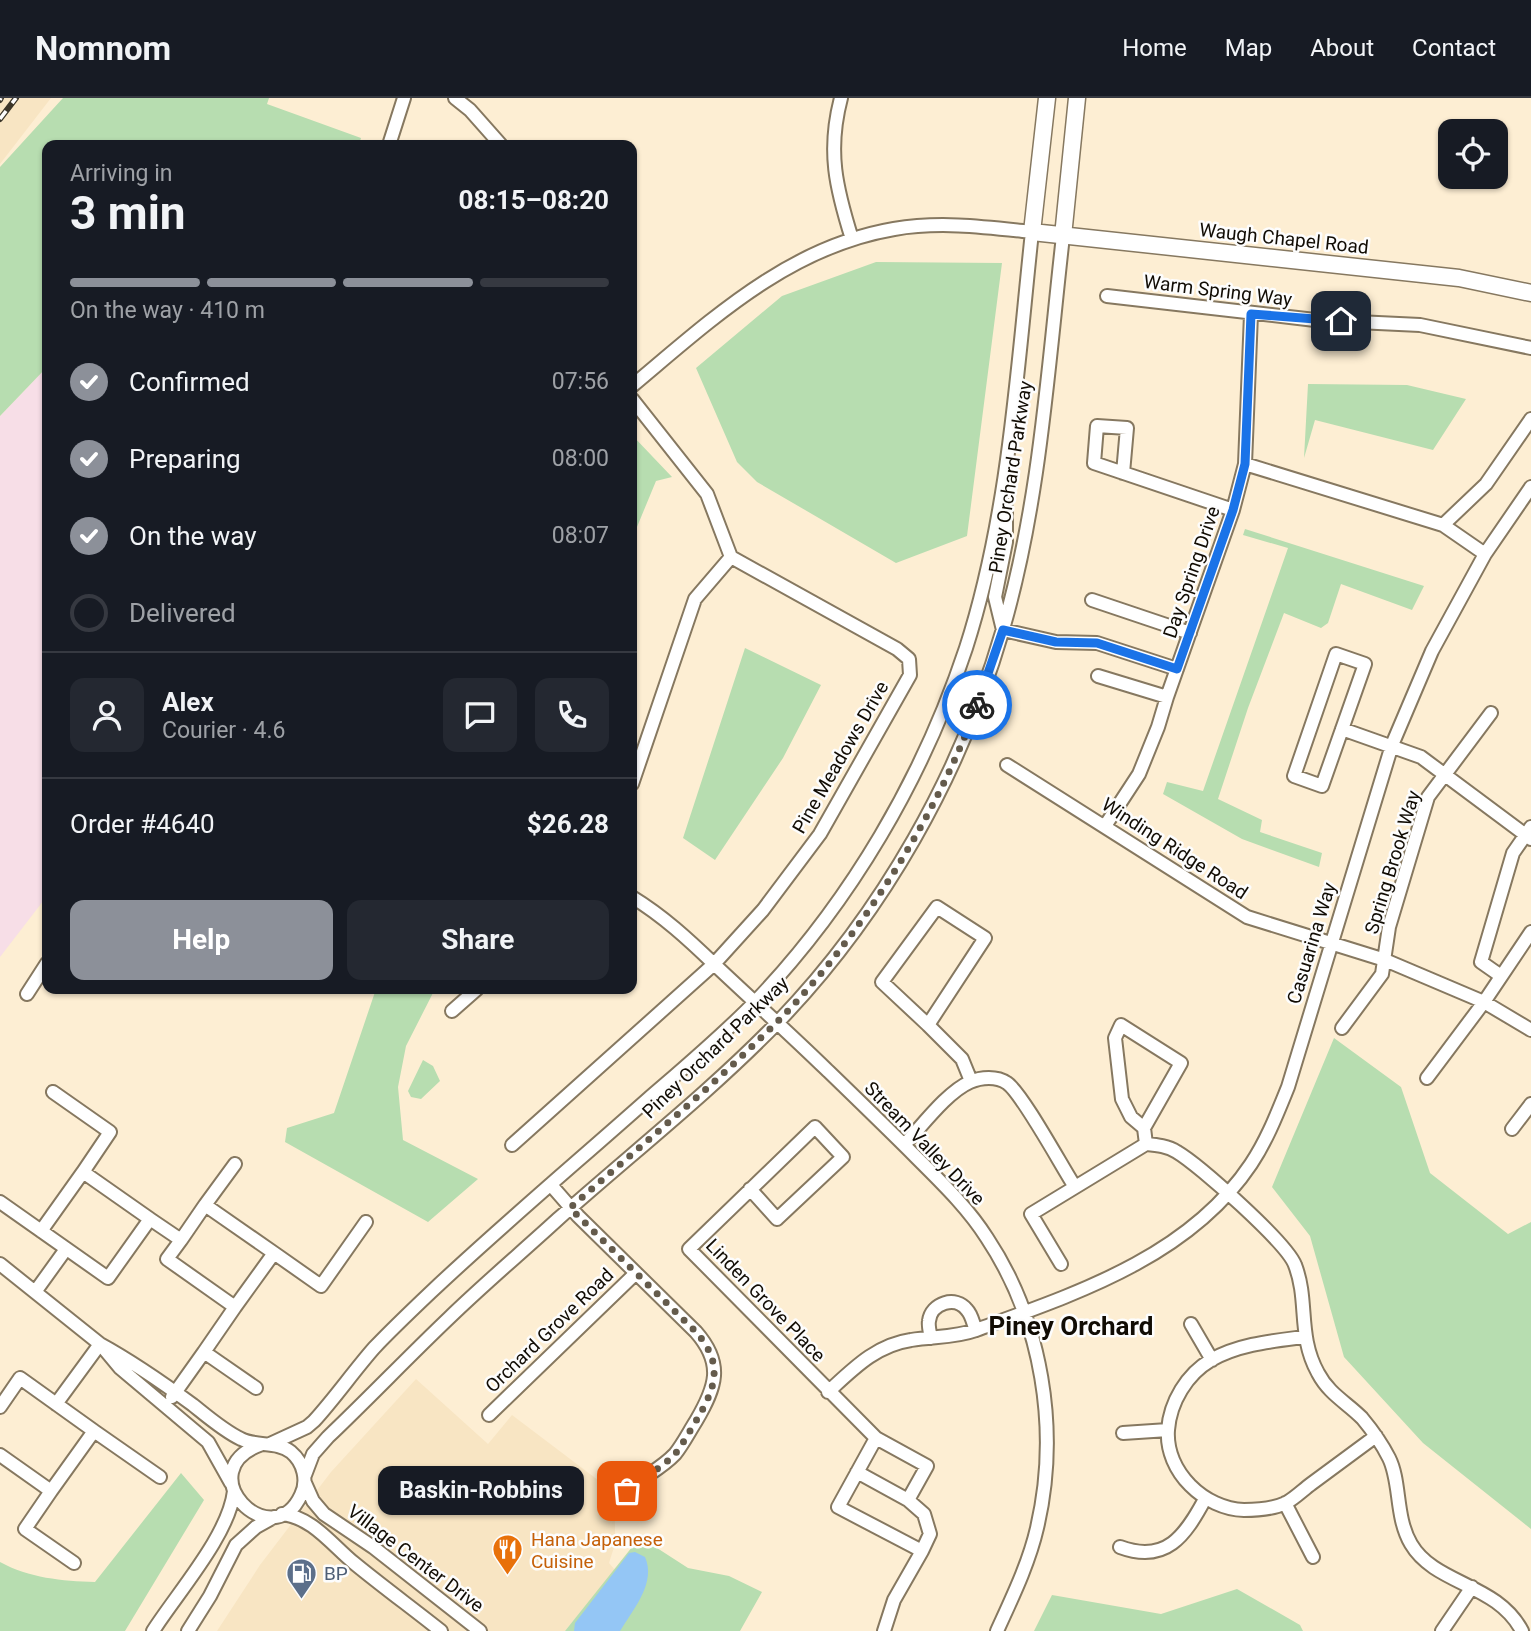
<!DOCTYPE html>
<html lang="en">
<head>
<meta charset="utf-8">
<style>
	body { margin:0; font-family:Roboto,sans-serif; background:#242831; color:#f1f3f6; height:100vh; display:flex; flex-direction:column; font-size:26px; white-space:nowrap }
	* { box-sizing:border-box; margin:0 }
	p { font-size:23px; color:#9ea1a6 }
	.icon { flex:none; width:38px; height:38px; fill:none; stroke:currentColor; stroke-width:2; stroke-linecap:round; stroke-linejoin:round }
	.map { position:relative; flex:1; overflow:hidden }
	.details { position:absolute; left:42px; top:42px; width:595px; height:854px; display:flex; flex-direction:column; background:#171b24; border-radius:14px; box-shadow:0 2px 5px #0004 }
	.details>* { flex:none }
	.tools { position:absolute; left:1438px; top:21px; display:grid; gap:14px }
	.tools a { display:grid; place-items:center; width:70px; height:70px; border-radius:14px; background:#171b24; box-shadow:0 2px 5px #0004; font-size:35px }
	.pin { position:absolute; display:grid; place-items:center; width:60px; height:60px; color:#fff; margin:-30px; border-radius:14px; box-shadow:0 4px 10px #0006 }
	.courier { position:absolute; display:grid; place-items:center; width:70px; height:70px; margin:-35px; border:5px solid #1a73e8; border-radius:50%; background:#fff; color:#222; box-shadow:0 2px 9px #0007 }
	.bubble { position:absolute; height:49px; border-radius:14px; background:#171b24; box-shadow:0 2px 5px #0004; font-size:23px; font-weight:700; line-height:49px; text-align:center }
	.overview em { font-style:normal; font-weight:700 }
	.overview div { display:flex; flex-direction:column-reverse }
	.overview { display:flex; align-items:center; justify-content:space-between; height:119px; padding:0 28px }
	h1 { font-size:46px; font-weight:700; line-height:52px }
	.bar { display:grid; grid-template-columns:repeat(4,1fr); gap:10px 7px; align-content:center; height:84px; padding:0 28px }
	.bar i { height:9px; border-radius:5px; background:#363941 }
	.bar .active { background:#8c9099 }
	.bar p { grid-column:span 4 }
	.line { display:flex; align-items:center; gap:18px; padding:0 28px; border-top:2px solid #363941 }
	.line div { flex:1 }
	.round { display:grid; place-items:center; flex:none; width:74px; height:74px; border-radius:14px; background:#242831 }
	ol { padding:0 28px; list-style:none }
	li { display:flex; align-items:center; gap:21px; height:77px }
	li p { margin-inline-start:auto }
	li .icon { padding:7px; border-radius:50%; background:#8c9099; color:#fff; stroke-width:4 }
	li:last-child { color:#9ea1a6 }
	li i { width:38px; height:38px; border:4px solid #363941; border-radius:50% }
	.primary-button { display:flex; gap:14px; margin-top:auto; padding:14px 28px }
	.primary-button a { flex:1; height:80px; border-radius:14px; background:#8c9099; color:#fff; font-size:28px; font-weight:700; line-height:80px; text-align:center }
	.primary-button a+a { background:#242831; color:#f1f3f6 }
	header { display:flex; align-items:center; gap:42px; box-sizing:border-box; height:98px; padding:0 35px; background:#171b24; border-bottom:2px solid #363941 }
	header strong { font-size:33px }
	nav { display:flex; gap:38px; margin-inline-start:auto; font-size:24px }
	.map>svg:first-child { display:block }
	.built { fill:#f8e5c3 }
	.industrial { fill:#f7dee7 }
	.green { fill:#b7ddb0 }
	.water { fill:#94c6f5 }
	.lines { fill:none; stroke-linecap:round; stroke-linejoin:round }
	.minor-casing { stroke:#867860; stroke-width:16 }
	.major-casing { stroke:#867860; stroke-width:19 }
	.minor { stroke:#fff; stroke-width:12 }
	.major { stroke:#fff; stroke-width:16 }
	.rail-casing { stroke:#3b3529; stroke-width:6 }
	.rail { stroke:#fdfdfd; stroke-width:3.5; stroke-dasharray:10; stroke-linecap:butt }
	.done { stroke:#645b4c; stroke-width:7; stroke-dasharray:0 12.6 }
	.route { stroke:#1a73e8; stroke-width:9 }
	.labels { text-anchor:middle; stroke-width:5; stroke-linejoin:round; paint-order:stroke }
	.street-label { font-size:19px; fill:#110c04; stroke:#fdfdfd }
	.food-label { font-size:19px; fill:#c56008; stroke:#fdfdfd; text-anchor:start }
	.service-label { font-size:19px; fill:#4e5e75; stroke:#fdfdfd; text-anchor:start }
	.district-label { font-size:26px; font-weight:bold; fill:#110c04; stroke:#fdfdfd }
</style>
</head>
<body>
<header>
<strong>Nomnom</strong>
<nav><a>Home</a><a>Map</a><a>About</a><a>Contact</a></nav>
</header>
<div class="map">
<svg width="1531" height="1533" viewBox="0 0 1531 1533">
	<rect width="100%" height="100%" fill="#fdeed3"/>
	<path class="built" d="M 0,0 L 51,0 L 0,66 Z
		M 416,1281 L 488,1346 L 512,1317 L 627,1404 L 615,1421 L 615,1446 L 609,1465 L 615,1472 L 565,1533 L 217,1533 L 260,1467 L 331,1374 Z"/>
	<path class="industrial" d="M 47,269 L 47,798 L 0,859 L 0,318 Z"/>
	<path class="green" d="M 63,0 L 269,0 L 267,6 L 361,40 L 359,47 L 47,47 L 47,269 L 0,318 L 0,69 Z
		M 876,164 L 1002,165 L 967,438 L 896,465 L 757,384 L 737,364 L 696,270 L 782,198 Z
		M 1308,286 L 1407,287 L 1466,301 L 1433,352 L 1315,322 L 1304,360 Z
		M 632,337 L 672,379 L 656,383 L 632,441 Z
		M 1245,431 L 1424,488 L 1412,512 L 1341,486 L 1328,525 L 1321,530 L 1284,515 L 1248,610 L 1218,701 L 1262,722 L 1260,734 L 1322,755 L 1319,769 L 1242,741 L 1163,696 L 1167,684 L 1203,693 L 1288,450 L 1243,437 Z
		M 745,550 L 821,587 L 783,660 L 715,762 L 683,740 Z
		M 376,891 L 435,891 L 406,948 L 398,989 L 403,1042 L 478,1081 L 428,1124 L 285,1044 L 287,1030 L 334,1015 Z
		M 1334,940 L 1401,989 L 1430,1075 L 1508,1136 L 1531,1124 L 1531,1431 L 1423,1345 L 1344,1259 L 1310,1138 L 1272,1089 Z
		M 423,962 L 433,968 L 440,983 L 421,1001 L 411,999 L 408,993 Z
		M 181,1375 L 204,1402 L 125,1533 L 0,1533 L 0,1464 C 29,1480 62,1483 95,1484 Z
		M 640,1439 L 688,1470 L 729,1478 L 762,1494 L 740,1533 L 565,1533 Z
		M 1237,1491 L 1300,1527 L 1303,1533 L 1034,1533 L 1052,1497 L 1161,1516 Z"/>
	<path class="water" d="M 635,1454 L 645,1459 C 656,1484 635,1509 622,1530 L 620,1533 L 574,1533 L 575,1525 L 629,1455 Z"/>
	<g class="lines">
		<defs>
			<path id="minor" d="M 455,0 L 470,12 L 501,47
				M 841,0 C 827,53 836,90 852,141
				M 389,47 L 404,0
				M 1107,198 L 1315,222 L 1420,227 L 1531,250
				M 1245,366 L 1443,427 L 1485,456
				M 1123,375 L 1127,330 L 1097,328 L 1094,365 L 1233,412
				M 1006,410 L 1006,444 L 995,499 L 1003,532 L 1056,544 L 1097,545 L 1177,571
				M 1443,427 L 1486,386 L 1531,321
				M 1092,502 L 1190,535
				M 1336,556 L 1365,566 L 1322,688 L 1294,678 Z
				M 1098,578 L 1167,599
				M 1342,631 L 1421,659 L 1531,741
				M 1007,667 L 1247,819 L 1385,862 L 1484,904 L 1531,932
				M 632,686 L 695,501 L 731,459
				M 1105,728 L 1139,676 L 1158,629 L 1167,599 L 1233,412 L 1245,366 L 1251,216
				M 632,799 C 663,818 688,841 714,866 C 751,901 789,935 826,971 C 857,1001 887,1030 917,1060 C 942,1085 968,1110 987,1140 C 1042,1223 1060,1332 1037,1430 C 1029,1465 1012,1500 997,1533
				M 1501,878 L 1481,864 L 1513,755 L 1531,729
				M 27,896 L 47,865
				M 452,913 L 477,891
				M 928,927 L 882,884 L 937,809 L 985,840 L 928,927 L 962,961 L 971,983
				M 1342,930 L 1382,876 L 1389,829 L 1428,699 L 1491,615
				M 1427,980 L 1484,904 L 1531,834
				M 53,994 L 110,1034 L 83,1074
				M 1144,1030 L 1131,1019 L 1122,1001 L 1115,940 L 1121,927 L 1181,965 L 1144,1030 L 1146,1046
				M 1512,1031 L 1531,1006
				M 512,1047 L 714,866 L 763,812 L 820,736 L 910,577 L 909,561 L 897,551 L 731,459 L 707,396 L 632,301
				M 904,1047 C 922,1028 947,994 970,984 C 981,979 997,978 1007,985 C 1022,995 1062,1069 1075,1089
				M 551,1087 L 578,1118 L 696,1234 C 724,1266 716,1289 696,1323 C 689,1334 683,1346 675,1356 C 661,1371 642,1379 627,1393
				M 750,1091 L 777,1121 L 843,1059 L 815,1029 L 689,1151 L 876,1340 L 838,1409 L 922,1453 L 930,1436 L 924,1416 L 908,1402 L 927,1368 L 876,1340
				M 0,1104 L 108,1180 L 150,1121 L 181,1142 L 167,1161 L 235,1209 L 204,1254 L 256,1290
				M 205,1107 L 235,1066
				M 41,1133 L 83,1074 L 150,1121
				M 181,1142 L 205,1107 L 274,1155 L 235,1209
				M 274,1155 L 321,1188 L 366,1124
				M 0,1166 L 100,1246 L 120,1270 L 208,1344 L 231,1385
				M 1061,1166 L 1031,1116 L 1146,1046 C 1157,1047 1168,1048 1177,1054 C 1199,1067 1287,1145 1295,1167 C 1309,1203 1297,1237 1318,1275 C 1329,1296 1346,1304 1362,1320 C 1372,1332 1382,1346 1389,1360 C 1401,1384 1395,1419 1411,1446 C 1435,1487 1497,1485 1522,1533
				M 35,1194 L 66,1151
				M 1191,1226 L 1212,1262
				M 1304,1239 C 1273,1243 1239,1246 1211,1262 C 1187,1276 1170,1304 1168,1332 C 1165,1374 1205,1411 1244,1412 C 1258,1412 1273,1411 1286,1405 C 1295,1400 1303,1392 1311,1386 C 1333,1370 1354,1354 1376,1338
				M 931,1240 C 930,1235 928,1228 929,1223 C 931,1205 956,1197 967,1212 C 972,1217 973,1226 976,1232
				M 100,1246 C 133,1264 163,1285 193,1307 C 208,1319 224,1333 241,1341 C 257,1349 277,1343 291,1354 C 304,1365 308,1383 301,1397 C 272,1460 186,1373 262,1346
				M 828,1294 C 853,1271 876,1247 911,1242 C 933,1238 954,1240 976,1232 C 1075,1196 1189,1159 1251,1066 C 1267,1042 1277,1016 1288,989 L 1392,647 L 1432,553 L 1485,456 L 1531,389
				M 172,1299 L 204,1254
				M 56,1306 L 100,1246
				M 0,1309 L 20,1280 L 94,1333 L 51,1393 L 0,1357
				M 489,1317 L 636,1175
				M 94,1333 L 160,1379
				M 1123,1335 L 1168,1332
				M 270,1346 L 307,1329 L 314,1323 C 335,1300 353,1274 374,1250 C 392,1231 412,1212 431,1194 C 501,1128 576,1065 648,1001 C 685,969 722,938 756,903 C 851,803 923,680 966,550 C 1009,416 1017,273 1032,134 C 986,129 940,123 894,131 C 788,149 711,222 632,288
				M 857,1374 L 908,1402
				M 305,1377 L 313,1356 L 328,1339 C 369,1300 408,1259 449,1220 C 484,1186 522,1154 558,1121 C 631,1056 710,994 778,924 C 883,815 961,676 1003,531 C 1040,404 1048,269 1063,138
				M 305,1385 L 313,1403 L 324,1416 L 373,1449 L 480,1533
				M 51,1393 L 25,1431 L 74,1465
				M 1285,1405 L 1313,1459
				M 282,1416 C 312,1419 332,1447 354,1465 C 382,1488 412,1510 441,1533
				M 1120,1449 C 1166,1466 1185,1438 1205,1401
				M 153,1533 C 178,1494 229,1437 234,1393
				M 188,1533 L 210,1498 L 236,1447 L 256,1429 L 274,1419
				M 884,1533 L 894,1502 L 922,1453
				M 1442,1533 L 1472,1489"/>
			<path id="major" d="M 1047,0 L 1032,134 L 1459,180 L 1531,195
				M 1063,138 L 1077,0"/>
		</defs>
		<use href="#minor" class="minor-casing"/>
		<use href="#major" class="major-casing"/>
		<use href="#minor" class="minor"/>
		<use href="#major" class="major"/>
		<defs>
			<path id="rail" d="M 0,2 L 1,0
				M 0,21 L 16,0"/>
		</defs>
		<use href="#rail" class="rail-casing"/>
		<use href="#rail" class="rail"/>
	</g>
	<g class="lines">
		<path class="done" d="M 627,1393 C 642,1379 661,1371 675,1356 C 683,1346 689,1334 696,1323 C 716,1289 724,1266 696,1234 L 570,1110 C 639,1049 711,990 776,925 C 858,843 938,716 977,607"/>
		<path class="route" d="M 977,607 L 1003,532 L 1056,544 L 1097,545 L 1177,571 L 1233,412 L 1245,366 L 1251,216 L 1341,223"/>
	</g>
	<defs>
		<symbol id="restaurant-pin" viewBox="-11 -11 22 30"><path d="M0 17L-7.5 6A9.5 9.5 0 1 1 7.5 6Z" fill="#e8710a" stroke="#fdfdfd"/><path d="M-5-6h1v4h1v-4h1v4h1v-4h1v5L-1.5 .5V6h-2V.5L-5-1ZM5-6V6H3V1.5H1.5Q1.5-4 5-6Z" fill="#fff"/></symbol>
		<symbol id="fuel-pin" viewBox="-11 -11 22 30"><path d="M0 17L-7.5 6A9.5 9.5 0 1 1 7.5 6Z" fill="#5c6f8a" stroke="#fdfdfd"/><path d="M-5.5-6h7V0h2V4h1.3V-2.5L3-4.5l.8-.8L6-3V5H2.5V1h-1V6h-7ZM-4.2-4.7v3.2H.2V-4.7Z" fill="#fff"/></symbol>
	</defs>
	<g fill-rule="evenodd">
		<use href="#restaurant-pin" x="490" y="1434" width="35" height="47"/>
		<use href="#fuel-pin" x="284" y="1458" width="35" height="47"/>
	</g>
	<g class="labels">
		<g class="street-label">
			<text transform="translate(1284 140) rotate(6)" y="7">Waugh Chapel Road</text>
			<text transform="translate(1218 192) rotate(7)" y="7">Warm Spring Way</text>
			<text transform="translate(1010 379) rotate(-81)" y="7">Piney Orchard Parkway</text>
			<text transform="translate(1191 474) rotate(-71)" y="7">Day Spring Drive</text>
			<text transform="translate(840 659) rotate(-60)" y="7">Pine Meadows Drive</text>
			<text transform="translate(1175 750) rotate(33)" y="7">Winding Ridge Road</text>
			<text transform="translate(1392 764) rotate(-73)" y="7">Spring Brook Way</text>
			<text transform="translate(1311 845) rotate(-73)" y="7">Casuarina Way</text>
			<text transform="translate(715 949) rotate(-44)" y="7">Piney Orchard Parkway</text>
			<text transform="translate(925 1045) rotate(46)" y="7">Stream Valley Drive</text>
			<text transform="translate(766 1202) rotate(46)" y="7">Linden Grove Place</text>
			<text transform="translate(549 1232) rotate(-44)" y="7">Orchard Grove Road</text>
			<text transform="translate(416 1460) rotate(37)" y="7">Village Center Drive</text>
		</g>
		<g class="food-label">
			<text x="531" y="1448">Hana Japanese<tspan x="531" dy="22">Cuisine</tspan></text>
		</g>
		<g class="service-label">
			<text x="324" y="1482">BP</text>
		</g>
		<g class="district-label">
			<text x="1071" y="1237">Piney Orchard</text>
		</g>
	</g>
</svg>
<div class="tools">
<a><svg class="icon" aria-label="locate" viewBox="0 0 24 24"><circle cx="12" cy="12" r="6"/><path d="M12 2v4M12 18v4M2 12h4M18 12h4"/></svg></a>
</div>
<div class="pin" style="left:627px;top:1393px;background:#ea580c"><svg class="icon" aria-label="bag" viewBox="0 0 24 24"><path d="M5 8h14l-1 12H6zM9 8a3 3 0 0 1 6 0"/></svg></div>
<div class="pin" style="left:1341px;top:223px;background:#1f2937"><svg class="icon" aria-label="home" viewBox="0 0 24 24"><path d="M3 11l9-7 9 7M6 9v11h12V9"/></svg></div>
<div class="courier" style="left:977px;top:607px"><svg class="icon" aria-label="bike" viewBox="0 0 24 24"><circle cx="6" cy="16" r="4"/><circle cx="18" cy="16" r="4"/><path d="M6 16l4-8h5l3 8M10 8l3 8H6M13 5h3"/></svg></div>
<div class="bubble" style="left:378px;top:1368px;width:206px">Baskin-Robbins</div>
<section class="details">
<div class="overview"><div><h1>3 min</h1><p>Arriving in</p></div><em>08:15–08:20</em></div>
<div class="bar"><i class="active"></i><i class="active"></i><i class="active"></i><i></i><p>On the way · 410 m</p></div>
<ol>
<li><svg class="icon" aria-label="check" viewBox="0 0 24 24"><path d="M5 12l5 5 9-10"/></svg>Confirmed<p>07:56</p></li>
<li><svg class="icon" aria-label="check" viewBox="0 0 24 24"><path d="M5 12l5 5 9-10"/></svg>Preparing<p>08:00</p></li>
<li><svg class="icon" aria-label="check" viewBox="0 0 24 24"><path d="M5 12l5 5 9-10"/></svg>On the way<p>08:07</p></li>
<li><i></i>Delivered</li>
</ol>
<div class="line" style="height:126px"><a class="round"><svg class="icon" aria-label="person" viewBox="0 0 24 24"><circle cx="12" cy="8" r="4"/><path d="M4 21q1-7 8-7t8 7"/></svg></a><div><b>Alex</b><p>Courier · 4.6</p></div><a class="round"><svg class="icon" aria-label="chat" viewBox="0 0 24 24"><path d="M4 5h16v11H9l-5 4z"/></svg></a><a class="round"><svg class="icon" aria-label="phone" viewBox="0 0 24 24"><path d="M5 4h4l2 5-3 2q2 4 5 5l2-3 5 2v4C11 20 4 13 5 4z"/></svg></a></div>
<div class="line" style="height:91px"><div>Order #4640</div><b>$26.28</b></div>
<div class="primary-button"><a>Help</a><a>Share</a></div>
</section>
</div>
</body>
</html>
